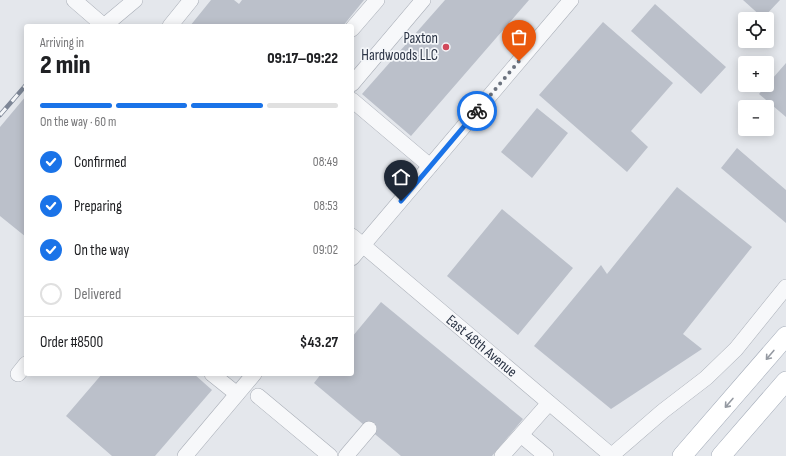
<!DOCTYPE html>
<html lang="en">
<head>
<meta charset="utf-8">
<style>
	body { margin:0; font-family:"Sofia Sans Condensed",sans-serif; background:#f2f2f2; color:#202124; height:100vh; display:flex; flex-direction:column; font-size:15px; white-space:nowrap }
	* { box-sizing:border-box; margin:0 }
	p { font-size:13px; color:#757577 }
	.icon { flex:none; width:22px; height:22px; fill:none; stroke:currentColor; stroke-width:2; stroke-linecap:round; stroke-linejoin:round }
	.map { position:relative; flex:1; overflow:hidden }
	.sheet { position:absolute; left:24px; top:24px; width:330px; height:352px; display:flex; flex-direction:column; background:#fff; border-radius:4px; box-shadow:0 2px 10px #0003 }
	.sheet>* { flex:none }
	.fabs { position:absolute; left:738px; top:12px; display:grid; gap:8px }
	.fabs a { display:grid; place-items:center; width:36px; height:36px; border-radius:4px; background:#fff; box-shadow:0 2px 10px #0003; font-size:20px }
	.pin { position:absolute; display:grid; place-items:center; width:34px; height:34px; color:#fff; margin:-41px -17px; border-radius:50% 50% 50% 0; rotate:-45deg; box-shadow:0 0 4px #0007 }
	.pin .icon { rotate:45deg }
	.courier { position:absolute; display:grid; place-items:center; width:40px; height:40px; margin:-20px; border:3px solid #1a73e8; border-radius:50%; background:#fff; color:#222; box-shadow:0 1px 5px #0007 }
	.overview em { font-style:normal; font-weight:800 }
	.overview div { display:flex; flex-direction:column-reverse }
	.overview { display:flex; align-items:center; justify-content:space-between; height:68px; padding:0 16px }
	h1 { font-size:26px; font-weight:800; line-height:30px }
	.bar { display:grid; grid-template-columns:repeat(4,1fr); gap:6px 4px; align-content:center; height:48px; padding:0 16px }
	.bar i { height:5px; border-radius:3px; background:#e0e0e0 }
	.bar .current { background:#1a73e8 }
	.bar p { grid-column:span 4 }
	.line { display:flex; align-items:center; gap:10px; padding:0 16px; border-top:1px solid #e0e0e0 }
	.line div { flex:1 }
	ol { padding:0 16px; list-style:none }
	li { display:flex; align-items:center; gap:12px; height:44px }
	li p { margin-inline-start:auto }
	li .icon { padding:4px; border-radius:50%; background:#1a73e8; color:#fff; stroke-width:4 }
	li:last-child { color:#757577 }
	li i { width:22px; height:22px; border:2px solid #e0e0e0; border-radius:50% }
	.map>svg:first-child { display:block }
	.building { fill:#bbc0ca }
	.lines { fill:none; stroke-linecap:round; stroke-linejoin:round }
	.minor-casing { stroke:#a9aeb7; stroke-width:16 }
	.major-casing { stroke:#a3abb8; stroke-width:20 }
	.minor { stroke:#f7f8fa; stroke-width:15 }
	.major { stroke:#fff; stroke-width:19 }
	.rail-casing { stroke:#7d8696; stroke-width:4.5 }
	.rail { stroke:#f4f6f9; stroke-width:3; stroke-dasharray:9; stroke-linecap:butt }
	.oneway { stroke:#959aa2 }
	.done { stroke:#6c737f; stroke-width:4; stroke-dasharray:0 7.2 }
	.route { stroke:#1a73e8; stroke-width:5 }
	.poi-dot { fill:#d1495b; stroke:#f4f6f9; stroke-width:1.5 }
	.labels { text-anchor:middle; stroke-width:3.5; stroke-linejoin:round; paint-order:stroke }
	.poi-label { font-size:15px; fill:#2b3445; stroke:#f4f6f9; text-anchor:end }
	.street-label { font-size:15px; fill:#2b3445; stroke:#f4f6f9 }
</style>
</head>
<body>
<div class="map">
<svg width="786" height="456" viewBox="0 0 786 456">
	<rect width="100%" height="100%" fill="#e4e7ec"/>
	<path class="building" d="M 211,0 L 234,0 L 239,4 L 242,0 L 364,0 L 343,26 L 190,26 Z
		M 445,0 L 529,0 L 411,136 L 362,94 Z
		M 743,0 L 780,0 L 763,18 Z
		M 655,4 L 726,67 L 701,94 L 631,31 Z
		M 603,22 L 673,83 L 631,131 L 648,147 L 627,172 L 539,95 Z
		M 786,63 L 786,117 L 759,94 Z
		M 26,96 L 26,237 L 0,216 L 0,127 Z
		M 537,108 L 568,133 L 532,178 L 501,152 Z
		M 737,148 L 786,190 L 786,223 L 721,168 Z
		M 677,187 L 752,247 L 683,334 L 702,349 L 611,409 L 534,346 L 601,265 L 607,274 Z
		M 502,209 L 573,268 L 518,335 L 447,276 Z
		M 381,302 L 523,419 L 492,456 L 401,456 L 314,383 L 321,374 L 352,374 L 352,337 Z
		M 102,374 L 194,374 L 212,390 L 155,456 L 112,456 L 66,416 Z"/>
	<g class="lines">
		<defs>
			<g id="minor">
				<path d="M 74,0 L 104,26"/>
				<path d="M 104,26 L 135,0"/>
				<path d="M 170,26 L 191,0"/>
				<path d="M 352,29 L 377,0"/>
				<path d="M 352,84 L 423,0"/>
				<path d="M 352,100 L 430,166"/>
				<path id="s1" d="M 352,236 L 612,456"/>
				<path d="M 352,258 L 571,0"/>
				<path d="M 18,374 L 26,364"/>
				<path d="M 212,374 L 237,394"/>
				<path d="M 258,396 L 330,456"/>
				<path d="M 521,435 L 546,456"/>
				<path d="M 185,456 L 254,374"/>
				<path d="M 346,456 L 369,429"/>
				<path d="M 502,456 L 549,403"/>
				<path d="M 611,456 L 663,411 L 706,378 L 736,349 L 786,287"/>
			</g>
			<path id="major" d="M 682,456 L 786,336
				M 721,456 L 786,381"/>
		</defs>
		<use href="#minor" class="minor-casing"/>
		<use href="#major" class="major-casing"/>
		<use href="#minor" class="minor"/>
		<use href="#major" class="major"/>
		<defs>
			<path id="rail" d="M 0,115 L 26,85"/>
		</defs>
		<use href="#rail" class="rail-casing"/>
		<use href="#rail" class="rail"/>
	</g>
	<defs><path id="oneway-shaft" d="M-6 0H5M1.5-3L5.5 0L1.5 3" fill="none" stroke-width="1.6" stroke-linecap="round" stroke-linejoin="round"/></defs>
	<g class="oneway">
		<use href="#oneway-shaft" transform="translate(770 355) rotate(130)"/>
		<use href="#oneway-shaft" transform="translate(729 403) rotate(131)"/>
	</g>
	<g class="lines">
		<path class="done" d="M 477,111 L 519,61"/>
		<path class="route" d="M 401,201 L 477,111"/>
	</g>
	<circle class="poi-dot" cx="446" cy="47" r="4"/>
	<g class="labels">
		<g class="poi-label">
			<text x="438" y="43">Paxton<tspan x="438" dy="17">Hardwoods LLC</tspan></text>
		</g>
		<g class="street-label">
			<text dy="5" stroke="none"><textPath href="#s1" startOffset="170">East 48th Avenue</textPath></text>
		</g>
	</g>
</svg>
<div class="fabs">
<a><svg class="icon" aria-label="locate" viewBox="0 0 24 24"><circle cx="12" cy="12" r="6"/><path d="M12 2v4M12 18v4M2 12h4M18 12h4"/></svg></a>
<a>+</a>
<a>−</a>
</div>
<div class="pin" style="left:519px;top:61px;background:#ea580c"><svg class="icon" aria-label="bag" viewBox="0 0 24 24"><path d="M5 8h14l-1 12H6zM9 8a3 3 0 0 1 6 0"/></svg></div>
<div class="pin" style="left:401px;top:201px;background:#1f2937"><svg class="icon" aria-label="home" viewBox="0 0 24 24"><path d="M3 11l9-7 9 7M6 9v11h12V9"/></svg></div>
<div class="courier" style="left:477px;top:111px"><svg class="icon" aria-label="bike" viewBox="0 0 24 24"><circle cx="6" cy="16" r="4"/><circle cx="18" cy="16" r="4"/><path d="M6 16l4-8h5l3 8M10 8l3 8H6M13 5h3"/></svg></div>
<section class="sheet">
<div class="overview"><div><h1>2 min</h1><p>Arriving in</p></div><em>09:17–09:22</em></div>
<div class="bar"><i class="current"></i><i class="current"></i><i class="current"></i><i></i><p>On the way · 60 m</p></div>
<ol>
<li><svg class="icon" aria-label="check" viewBox="0 0 24 24"><path d="M5 12l5 5 9-10"/></svg>Confirmed<p>08:49</p></li>
<li><svg class="icon" aria-label="check" viewBox="0 0 24 24"><path d="M5 12l5 5 9-10"/></svg>Preparing<p>08:53</p></li>
<li><svg class="icon" aria-label="check" viewBox="0 0 24 24"><path d="M5 12l5 5 9-10"/></svg>On the way<p>09:02</p></li>
<li><i></i>Delivered</li>
</ol>
<div class="line" style="height:52px"><div>Order #8500</div><b>$43.27</b></div>
</section>
</div>
</body>
</html>
